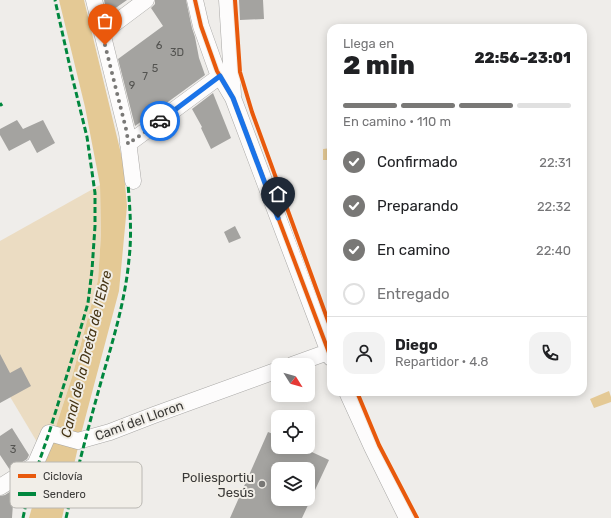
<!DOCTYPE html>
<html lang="es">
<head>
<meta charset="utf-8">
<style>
	body { margin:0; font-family:Rubik,sans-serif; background:#f2f2f2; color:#202124; height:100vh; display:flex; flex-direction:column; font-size:15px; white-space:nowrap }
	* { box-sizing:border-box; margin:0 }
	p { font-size:13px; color:#757577 }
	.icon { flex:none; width:22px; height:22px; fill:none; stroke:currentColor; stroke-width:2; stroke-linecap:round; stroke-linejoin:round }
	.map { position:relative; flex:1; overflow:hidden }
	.details { position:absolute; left:327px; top:24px; width:260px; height:372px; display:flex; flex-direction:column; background:#fff; border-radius:12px; box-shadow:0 2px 10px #0003 }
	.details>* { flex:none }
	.needle { width:26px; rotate:127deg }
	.fabs { position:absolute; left:271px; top:358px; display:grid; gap:8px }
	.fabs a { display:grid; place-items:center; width:44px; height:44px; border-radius:8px; background:#fff; box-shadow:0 2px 10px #0003; font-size:20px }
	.pin { position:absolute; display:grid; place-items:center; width:34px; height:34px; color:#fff; margin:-41px -17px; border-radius:50% 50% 50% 0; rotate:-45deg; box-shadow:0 0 4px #0007 }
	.pin .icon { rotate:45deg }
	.courier { position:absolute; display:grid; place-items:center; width:40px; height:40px; margin:-20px; border:3px solid #1a73e8; border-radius:50%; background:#fff; color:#222; box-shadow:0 1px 5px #0007 }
	.summary em { font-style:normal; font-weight:800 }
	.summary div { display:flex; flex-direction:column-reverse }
	.summary { display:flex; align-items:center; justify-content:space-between; height:68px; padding:0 16px }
	h1 { font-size:26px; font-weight:800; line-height:30px }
	.bar { display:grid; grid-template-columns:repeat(4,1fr); gap:6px 4px; align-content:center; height:48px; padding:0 16px }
	.bar i { height:5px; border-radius:3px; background:#e0e0e0 }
	.bar .active { background:#797876 }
	.bar p { grid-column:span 4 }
	.line { display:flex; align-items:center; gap:10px; padding:0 16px; border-top:1px solid #e0e0e0 }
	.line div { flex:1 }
	.round { display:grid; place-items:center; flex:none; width:42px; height:42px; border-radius:12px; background:#f2f2f2 }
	ol { padding:0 16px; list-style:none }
	li { display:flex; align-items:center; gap:12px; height:44px }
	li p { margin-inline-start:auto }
	li .icon { padding:4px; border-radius:50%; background:#797876; color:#fff; stroke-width:4 }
	li:last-child { color:#757577 }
	li i { width:22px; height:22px; border:2px solid #e0e0e0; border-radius:50% }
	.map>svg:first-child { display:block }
	.green { fill:#ebdcc2 }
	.water { fill:#e4c995 }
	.building { fill:#a4a3a0; fill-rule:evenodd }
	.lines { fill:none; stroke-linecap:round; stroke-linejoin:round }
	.minor-casing { stroke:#a8a7a5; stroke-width:17 }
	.minor { stroke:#fdfcfc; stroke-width:16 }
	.quiet { stroke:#00873e; stroke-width:3; stroke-dasharray:6 3; stroke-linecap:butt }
	.cycleway-casing { stroke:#f1eee8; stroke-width:6 }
	.cycleway { stroke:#e8590c; stroke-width:4 }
	.done { stroke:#797876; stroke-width:4; stroke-dasharray:0 7.2 }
	.route { stroke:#1a73e8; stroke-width:5 }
	.poi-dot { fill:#797876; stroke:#f1eee8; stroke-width:1.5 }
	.labels { text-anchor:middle; stroke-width:4; stroke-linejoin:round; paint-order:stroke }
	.number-label { font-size:11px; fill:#545451 }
	.street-label { font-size:13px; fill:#3a3937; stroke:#f1eee8 }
	.poi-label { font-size:13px; fill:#3a3937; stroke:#f1eee8; text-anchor:end }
	.water-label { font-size:14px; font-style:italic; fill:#453414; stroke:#f1eee8 }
	.key { fill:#f1eee8; stroke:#bab8b3; stroke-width:1 }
	.key-label { font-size:11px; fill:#3a3937 }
</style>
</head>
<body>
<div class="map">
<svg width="611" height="518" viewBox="0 0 611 518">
	<rect width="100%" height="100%" fill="#efedea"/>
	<path class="green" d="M 100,185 L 101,234 L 98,280 L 72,377 L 46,457 L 0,380 L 0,241 Z"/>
	<path class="water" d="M 59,0 L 84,0 L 123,162 L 127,206 L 119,291 L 81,434 L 62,518 L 29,518 L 46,457 L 72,377 L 98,280 L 101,234 L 100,185 L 85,107 Z
		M 331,148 L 331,160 L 323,160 L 323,149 Z
		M 609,391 L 611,397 L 611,402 L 594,408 L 590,399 Z"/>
	<path class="building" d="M 104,0 L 127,0 L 107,14 Z
		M 155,0 L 186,0 L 192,28 L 195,37 L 199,58 L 205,75 L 135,126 L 118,59 L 163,26 L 151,8 L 155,4 Z
		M 239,0 L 263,0 L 264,19 L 240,20 Z
		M 213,93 L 231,138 L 211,149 L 201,128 L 202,127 L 192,109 Z
		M 17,120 L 23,129 L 43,120 L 55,143 L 37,153 L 30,140 L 9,151 L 0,135 L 0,129 Z
		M 235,226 L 241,238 L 229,243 L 224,232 Z
		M 0,354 L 10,373 L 21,367 L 31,386 L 0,403 Z
		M 12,428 L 29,455 L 27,459 L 10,470 L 0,455 L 0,436 Z
		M 268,432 L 278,436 L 278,447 L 301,447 L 329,460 L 302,518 L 230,518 ZM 278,469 L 308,469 L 308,499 L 278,499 Z
		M 14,489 L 12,518 L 0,518 L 0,496 L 5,495 Z"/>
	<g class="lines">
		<defs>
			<path id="minor" d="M 94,0 L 127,133 L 133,181
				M 195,0 L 201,26 L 217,71 L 233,98 L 331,358
				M 227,0 L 233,95
				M 102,33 L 146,0
				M 128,144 L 220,76
				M 292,365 L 328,352
				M 347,392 L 372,447 L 407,518
				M 0,487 L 35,465 L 49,433 L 78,441 L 85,439 L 110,432 L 154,415 L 278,370"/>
		</defs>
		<use href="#minor" class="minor-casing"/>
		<use href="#minor" class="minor"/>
		<path class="quiet" d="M 0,103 L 2,106
			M 23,518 L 28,494 L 49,433 L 71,362 L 88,303 L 92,270 L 95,226 L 95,193 L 87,137 L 72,76 L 55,0
			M 66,518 C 76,475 87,432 99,389 C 111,346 125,304 129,259 C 132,234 130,209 128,184"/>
		<defs>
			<path id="cycleway" d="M 195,0 L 201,26 L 217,71 L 233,98 L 331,358
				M 235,0 L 240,72 L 252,112 L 331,329
				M 357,392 L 379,445 L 417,518"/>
		</defs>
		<use href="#cycleway" class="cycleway-casing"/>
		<use href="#cycleway" class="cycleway"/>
	</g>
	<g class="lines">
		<path class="done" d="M 105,45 L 127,133 L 128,144 L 160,121"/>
		<path class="route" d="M 160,121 L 220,76 L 233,98 L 278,218"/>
	</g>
	<circle class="poi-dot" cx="262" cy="484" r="4"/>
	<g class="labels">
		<g class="number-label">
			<text x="159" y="49">6</text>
			<text x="177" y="56">3D</text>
			<text x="155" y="72">5</text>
			<text x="145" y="80">7</text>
			<text x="132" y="89">9</text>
			<text x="13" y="453">3</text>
		</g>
		<g class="street-label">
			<text transform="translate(139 420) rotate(-20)" y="5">Camí del Lloron</text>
		</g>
		<g class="poi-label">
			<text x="254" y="482">Poliesportiu<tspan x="254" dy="15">Jesús</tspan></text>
		</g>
		<g class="water-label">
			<text transform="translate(86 354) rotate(-76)" y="5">Canal de la Dreta de l'Ebre</text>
		</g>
	</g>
	<rect x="10" y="462" width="132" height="46" rx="6" class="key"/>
	<rect x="18" y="474" width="18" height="4" fill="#e8590c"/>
	<rect x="18" y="492" width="18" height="4" fill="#00873e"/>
	<g class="key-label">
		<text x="43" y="480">Ciclovía</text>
		<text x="43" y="498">Sendero</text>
	</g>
</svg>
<div class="fabs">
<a><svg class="needle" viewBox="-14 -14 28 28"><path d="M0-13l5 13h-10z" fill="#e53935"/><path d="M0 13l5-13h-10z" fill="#757577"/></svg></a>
<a><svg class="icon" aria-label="locate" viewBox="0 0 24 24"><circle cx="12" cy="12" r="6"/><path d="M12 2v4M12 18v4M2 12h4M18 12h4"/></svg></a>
<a><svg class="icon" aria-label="layers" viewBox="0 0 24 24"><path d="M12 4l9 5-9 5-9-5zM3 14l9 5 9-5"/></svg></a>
</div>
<div class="pin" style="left:105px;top:45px;background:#ea580c"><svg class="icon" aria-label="bag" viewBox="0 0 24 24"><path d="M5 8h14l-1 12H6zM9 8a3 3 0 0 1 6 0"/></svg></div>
<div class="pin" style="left:278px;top:218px;background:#1f2937"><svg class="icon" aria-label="home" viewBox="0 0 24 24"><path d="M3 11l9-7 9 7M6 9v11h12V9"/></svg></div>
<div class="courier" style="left:160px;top:121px"><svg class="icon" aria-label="car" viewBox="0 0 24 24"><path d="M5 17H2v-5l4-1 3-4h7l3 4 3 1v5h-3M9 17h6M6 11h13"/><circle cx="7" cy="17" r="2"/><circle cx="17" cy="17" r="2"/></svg></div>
<section class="details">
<div class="summary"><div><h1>2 min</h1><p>Llega en</p></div><em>22:56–23:01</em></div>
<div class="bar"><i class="active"></i><i class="active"></i><i class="active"></i><i></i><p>En camino · 110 m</p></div>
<ol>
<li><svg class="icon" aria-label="check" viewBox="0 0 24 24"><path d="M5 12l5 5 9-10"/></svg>Confirmado<p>22:31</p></li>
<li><svg class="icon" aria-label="check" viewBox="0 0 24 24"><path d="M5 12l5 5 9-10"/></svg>Preparando<p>22:32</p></li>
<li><svg class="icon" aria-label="check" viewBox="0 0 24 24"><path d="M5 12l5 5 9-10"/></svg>En camino<p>22:40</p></li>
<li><i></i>Entregado</li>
</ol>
<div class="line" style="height:72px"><a class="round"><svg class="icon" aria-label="person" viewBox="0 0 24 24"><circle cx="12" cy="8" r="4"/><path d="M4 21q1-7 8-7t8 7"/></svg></a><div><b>Diego</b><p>Repartidor · 4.8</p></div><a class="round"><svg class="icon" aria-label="phone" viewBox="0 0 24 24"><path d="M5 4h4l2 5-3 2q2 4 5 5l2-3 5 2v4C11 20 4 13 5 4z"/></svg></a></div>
</section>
</div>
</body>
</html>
